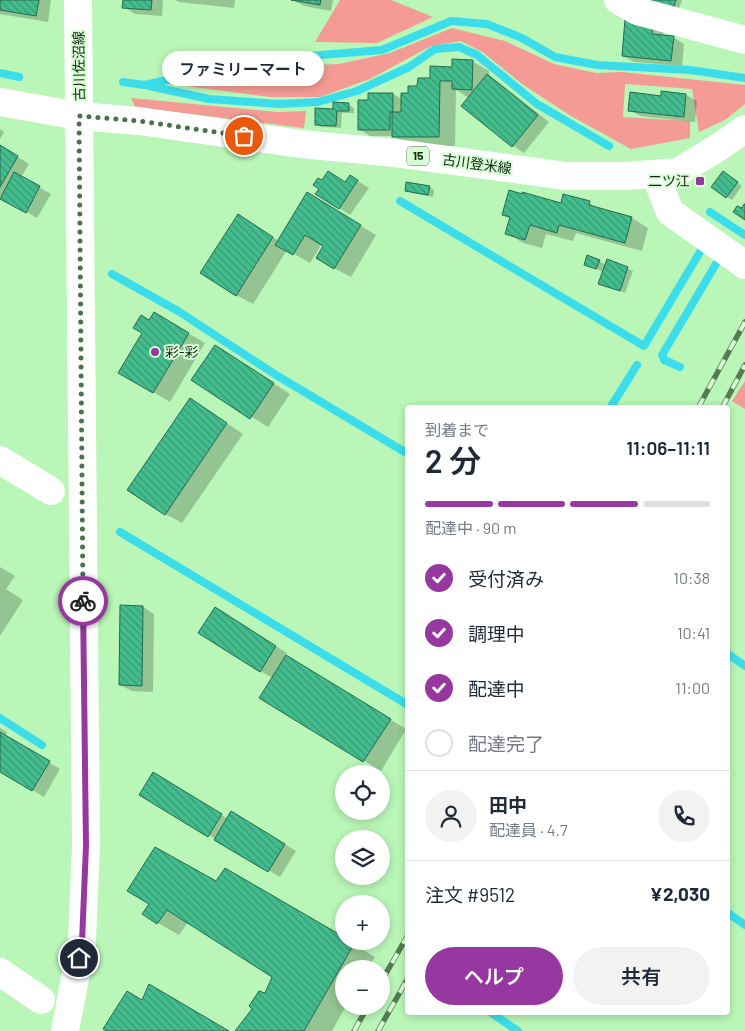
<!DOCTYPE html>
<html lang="ja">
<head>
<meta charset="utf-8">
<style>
	body { margin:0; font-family:Barlow,"Noto Sans JP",sans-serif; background:#f2f2f3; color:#1f2937; height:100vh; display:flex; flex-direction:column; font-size:19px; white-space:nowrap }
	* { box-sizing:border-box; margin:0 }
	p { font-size:16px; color:#747a83 }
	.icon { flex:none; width:28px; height:28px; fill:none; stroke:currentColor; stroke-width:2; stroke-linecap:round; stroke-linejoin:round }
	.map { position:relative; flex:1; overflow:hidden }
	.drawer { position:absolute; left:405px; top:405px; width:325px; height:610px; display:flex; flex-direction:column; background:#fff; border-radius:5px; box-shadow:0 2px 8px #0003 }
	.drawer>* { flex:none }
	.controls { position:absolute; left:335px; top:765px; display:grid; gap:10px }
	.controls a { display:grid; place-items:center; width:55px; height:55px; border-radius:50%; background:#fff; box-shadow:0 2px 8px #0003; font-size:25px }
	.pin { position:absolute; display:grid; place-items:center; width:42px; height:42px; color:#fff; margin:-21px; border:2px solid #fff; border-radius:50%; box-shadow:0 1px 5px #0007 }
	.courier { position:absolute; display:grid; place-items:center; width:50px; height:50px; margin:-25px; border:4px solid #9738a1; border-radius:50%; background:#fff; color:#222; box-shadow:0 1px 6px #0007 }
	.bubble { position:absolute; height:35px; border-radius:18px; background:#fff; box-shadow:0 2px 8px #0003; font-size:16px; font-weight:600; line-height:35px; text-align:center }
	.head em { font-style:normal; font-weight:600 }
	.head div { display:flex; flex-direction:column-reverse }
	.head { display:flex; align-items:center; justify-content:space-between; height:85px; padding:0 20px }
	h1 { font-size:32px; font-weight:600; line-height:38px }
	.bar { display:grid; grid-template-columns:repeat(4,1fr); gap:8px 5px; align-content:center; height:60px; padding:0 20px }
	.bar i { height:6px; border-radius:4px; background:#e0e1e3 }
	.bar .current { background:#9738a1 }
	.bar p { grid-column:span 4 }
	.line { display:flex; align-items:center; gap:12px; padding:0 20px; border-top:1px solid #e0e1e3 }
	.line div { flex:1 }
	.round { display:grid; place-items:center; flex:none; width:52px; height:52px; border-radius:26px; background:#f2f2f3 }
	ol { padding:0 20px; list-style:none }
	li { display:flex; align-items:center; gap:15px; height:55px }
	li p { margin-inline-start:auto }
	li .icon { padding:5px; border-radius:50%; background:#9738a1; color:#fff; stroke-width:4 }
	li:last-child { color:#747a83 }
	li i { width:28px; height:28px; border:2px solid #e0e1e3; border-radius:50% }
	.action { display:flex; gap:10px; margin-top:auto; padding:10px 20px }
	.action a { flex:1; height:58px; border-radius:30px; background:#9738a1; color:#fff; font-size:20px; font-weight:600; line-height:58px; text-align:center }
	.action a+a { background:#f2f2f3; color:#1f2937 }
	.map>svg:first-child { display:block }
	.grass { fill:#f49b95 }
	.shadow { fill:#0003 }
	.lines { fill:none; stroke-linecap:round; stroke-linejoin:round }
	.stream { stroke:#3bddeb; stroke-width:8 }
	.building { fill:url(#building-back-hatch); stroke:#236a4e }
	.minor { stroke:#fff; stroke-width:28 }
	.major { stroke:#fff; stroke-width:28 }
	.rail-casing { stroke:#557b53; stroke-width:5.5 }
	.rail { stroke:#d8fcd6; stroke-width:4; stroke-dasharray:11; stroke-linecap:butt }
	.done { stroke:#4c714b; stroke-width:5; stroke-dasharray:0 9 }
	.route { stroke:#9738a1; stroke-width:6 }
	.poi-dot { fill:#9738a1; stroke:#d8fcd6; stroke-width:2 }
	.labels { text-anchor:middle; stroke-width:4; stroke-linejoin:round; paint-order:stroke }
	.shield { fill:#d8fcd6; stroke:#4d684c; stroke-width:1 }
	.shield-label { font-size:12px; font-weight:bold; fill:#122911 }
	.street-label { font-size:14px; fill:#122911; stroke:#d8fcd6 }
	.poi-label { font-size:14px; fill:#122911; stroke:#d8fcd6; text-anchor:end }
</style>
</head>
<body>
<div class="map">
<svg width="745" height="1031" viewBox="0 0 745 1031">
	<defs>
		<pattern id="building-back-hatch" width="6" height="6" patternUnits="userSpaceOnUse" patternTransform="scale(1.25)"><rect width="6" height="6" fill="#43bd8e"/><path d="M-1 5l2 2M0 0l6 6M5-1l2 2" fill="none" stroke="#379a73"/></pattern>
	</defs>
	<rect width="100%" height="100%" fill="#b9f6b7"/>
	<path class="grass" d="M 340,0 L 391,0 L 433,17 L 377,43 L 315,42 Z
		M 452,28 L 505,41 L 554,64 L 596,73 L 622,72 L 745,85 L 745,104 L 725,120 L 699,132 L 692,89 L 625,84 L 623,117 L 690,121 L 690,138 L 631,149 L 571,116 L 522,84 L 484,53 L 461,41 L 431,46 L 370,79 L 320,97 L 270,97 L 170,84 L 269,67 L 339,64 L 390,53 Z
		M 131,98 L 277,112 L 306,111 L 304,128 L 135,107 Z
		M 745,381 L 745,409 L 732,401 Z"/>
	<path class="shadow" d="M 0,0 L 51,0 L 48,22 L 0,14 Z
		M 124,0 L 163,0 L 162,16 L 135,14 L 124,7 Z
		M 175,0 L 235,0 L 234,8 L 179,2 Z
		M 293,0 L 333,0 L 331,11 L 304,6 Z
		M 644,0 L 682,0 L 678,11 Z
		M 626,21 L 664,29 L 663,36 L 673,37 L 684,44 L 682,66 L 634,62 L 623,56 Z
		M 472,61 L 489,71 L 489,76 L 498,82 L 549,122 L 524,153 L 513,146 L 463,106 L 469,98 L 456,90 L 455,146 L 410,146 L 393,136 L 370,136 L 359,129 L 370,102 L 370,94 L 393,94 L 402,99 L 431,79 L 453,68 Z
		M 686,95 L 697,101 L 695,122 L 640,116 L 629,110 L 662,97 Z
		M 348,105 L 354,108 L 354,113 L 342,113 L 341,128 L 321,127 L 316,124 L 334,110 Z
		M 0,129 L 4,132 L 0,139 Z
		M 0,146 L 29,164 L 21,177 L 51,194 L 37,218 L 0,196 Z
		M 329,172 L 346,183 L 350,176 L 369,188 L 350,215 L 339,208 Z
		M 728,176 L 742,186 L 732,200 L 727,197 Z
		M 429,187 L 434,190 L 433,197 L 412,193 L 406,190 Z
		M 324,203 L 376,235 L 351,277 L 334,268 L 325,246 L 322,244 L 310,263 L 287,250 L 253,304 L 236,295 L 255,226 L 279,241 Z
		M 589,203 L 602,210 L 632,218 L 648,228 L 642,251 L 576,233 L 573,241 L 546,234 L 542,248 L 523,243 L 507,233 L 511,219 L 503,215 L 561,204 Z
		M 599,261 L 606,265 L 607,261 L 633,271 L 625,293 L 600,283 L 603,272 L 591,267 Z
		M 154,313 L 205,343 L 170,402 L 153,392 L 149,321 Z
		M 232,356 L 290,394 L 268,427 L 193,380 Z
		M 190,399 L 243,434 L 182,523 L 165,514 Z
		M 0,567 L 15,576 L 6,589 L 23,600 L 0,636 Z
		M 143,607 L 154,614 L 153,692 L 132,691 L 120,685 Z
		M 226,615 L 287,653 L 285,656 L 406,729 L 381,771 L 261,697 L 273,678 L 260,671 Z
		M 0,728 L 7,732 L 5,736 L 60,769 L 44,797 L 0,771 Z
		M 154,774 L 228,819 L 232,813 L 296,851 L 280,877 L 141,795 Z
		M 216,882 L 344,941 L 348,941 L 375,957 L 368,969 L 344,969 L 344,1006 L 346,1006 L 332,1031 L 237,1031 L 266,995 L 274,977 L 188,922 L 179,935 L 158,923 L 150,903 Z"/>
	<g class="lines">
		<path class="stream" d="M 0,73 L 19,77
			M 123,82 L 144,85 L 261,60 L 382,50 L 451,21 L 487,24 L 522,38 L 555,57 L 597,65 L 690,70 L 745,78
			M 149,86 L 209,99 L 279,104 L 318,102 L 357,91 L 409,67 L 435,49 L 459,47 L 477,55 L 537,104 L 609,146
			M 400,201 L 644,346 L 700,252
			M 710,212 L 745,235
			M 112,274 L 178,311 L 276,375 L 408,454
			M 680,367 L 664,360 L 662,355 L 716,264
			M 610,408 L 637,365
			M 120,532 L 408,705
			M 728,654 L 745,666
			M 0,718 L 42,745
			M 728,913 L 745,925
			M 490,1012 L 518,1031"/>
	</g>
	<path class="building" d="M 0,0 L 39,0 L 36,16 L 0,10 Z
		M 123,0 L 152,0 L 151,10 L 122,8 Z
		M 291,0 L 321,0 L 320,5 Z
		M 643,0 L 676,0 L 673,9 Z
		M 625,19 L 653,22 L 652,34 L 674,36 L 671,61 L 622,56 Z
		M 452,59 L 473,60 L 472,90 L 452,89 L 452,81 L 440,81 L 439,137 L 392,137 L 392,112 L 401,112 L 401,93 L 408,93 L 408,86 L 417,86 L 418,78 L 430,78 L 430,66 L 452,67 Z
		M 487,74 L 538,115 L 512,147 L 461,106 Z
		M 661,91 L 686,94 L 684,117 L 628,111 L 630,92 L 661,96 Z
		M 368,93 L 393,93 L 393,112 L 390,112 L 390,130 L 358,130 L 358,100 L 368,100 Z
		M 333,102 L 349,103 L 349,111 L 337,111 L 336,126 L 315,125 L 315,108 L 333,109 Z
		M 0,145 L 18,156 L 0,187 Z
		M 328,171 L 345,182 L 350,175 L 358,180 L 339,209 L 315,194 L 319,189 L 313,185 L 318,178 L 322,180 Z
		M 723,171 L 738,182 L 726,198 L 711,187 Z
		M 14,172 L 40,186 L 26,213 L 0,199 Z
		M 406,182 L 430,186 L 428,195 L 405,191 Z
		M 509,190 L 522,194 L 522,192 L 561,203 L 563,194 L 590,201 L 589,205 L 632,217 L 625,243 L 559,225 L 557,233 L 530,225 L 525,240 L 505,234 L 510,217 L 502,215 Z
		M 307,192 L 361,225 L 334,269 L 316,258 L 323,246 L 305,235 L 293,255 L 275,245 Z
		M 744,204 L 745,204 L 745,220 L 733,212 L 737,206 L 742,208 Z
		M 238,214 L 273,237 L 236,296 L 200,273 Z
		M 587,255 L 600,260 L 596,269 L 584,265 Z
		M 607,259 L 628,267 L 620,291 L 598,284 Z
		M 154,312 L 189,333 L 153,393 L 118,373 L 142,333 L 133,328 L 141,315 L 149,320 Z
		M 215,345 L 274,383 L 250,419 L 191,380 Z
		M 190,398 L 227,423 L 165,515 L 127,490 Z
		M 120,605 L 143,606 L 142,686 L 119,685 Z
		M 215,607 L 276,646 L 260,672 L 198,633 Z
		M 286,655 L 391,719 L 363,762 L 259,698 Z
		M 0,732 L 50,761 L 32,791 L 0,772 Z
		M 153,772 L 222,814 L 208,837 L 139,795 Z
		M 231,811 L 285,844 L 268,872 L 214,840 Z
		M 155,847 L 216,881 L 225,868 L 344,937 L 344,941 L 350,941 L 354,944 L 304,1031 L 235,1031 L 252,1009 L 249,1006 L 259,991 L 265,993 L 272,977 L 167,910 L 157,924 L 142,914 L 149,904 L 127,891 Z
		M 149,984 L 229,1031 L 106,1031 L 103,1029 L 127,991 L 142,1000 Z"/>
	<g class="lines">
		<path class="minor" d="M 618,0 L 637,11 L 745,40
			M 0,102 L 79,116
			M 655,174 L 670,212 L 745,265
			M 0,460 L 51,491
			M 0,972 L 41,1000"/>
		<path class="major" d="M 79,116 L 139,121 L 301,144 L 395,153 L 566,176 L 626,176 L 678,172 L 719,147 L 745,129
			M 65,1031 L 82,941 L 86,846 L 78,0"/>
		<defs>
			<path id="rail" d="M 698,408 L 745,322
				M 722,408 L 745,365
				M 381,982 L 408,935
				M 354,1031 L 368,1006
				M 378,1031 L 408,978"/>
		</defs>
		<use href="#rail" class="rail-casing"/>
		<use href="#rail" class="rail"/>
	</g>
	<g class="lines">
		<path class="done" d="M 83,601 L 79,116 L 139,121 L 244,136"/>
		<path class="route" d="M 79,958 L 82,942 L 86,846 L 83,601"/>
	</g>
	<g class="poi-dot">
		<rect x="695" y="176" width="10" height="10" rx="2.5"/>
		<circle cx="155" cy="352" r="5"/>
	</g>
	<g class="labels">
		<rect class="shield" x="407" y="146.5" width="22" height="19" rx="4"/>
		<g class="shield-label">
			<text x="418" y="160">15</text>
		</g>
		<g class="street-label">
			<text transform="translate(79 66) rotate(-91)" y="5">古川佐沼線</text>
			<text transform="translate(477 164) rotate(8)" y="5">古川登米線</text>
		</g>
		<g class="poi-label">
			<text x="690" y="186">二ツ江</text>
			<text x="165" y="357" text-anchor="start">彩‐彩</text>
		</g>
	</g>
</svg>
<div class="controls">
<a><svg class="icon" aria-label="locate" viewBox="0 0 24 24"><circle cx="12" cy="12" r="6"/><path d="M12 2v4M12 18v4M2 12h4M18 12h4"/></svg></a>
<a><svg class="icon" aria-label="layers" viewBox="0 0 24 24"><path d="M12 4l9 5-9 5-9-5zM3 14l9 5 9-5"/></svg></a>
<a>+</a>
<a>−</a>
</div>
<div class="pin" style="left:244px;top:136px;background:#ea580c"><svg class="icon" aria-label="bag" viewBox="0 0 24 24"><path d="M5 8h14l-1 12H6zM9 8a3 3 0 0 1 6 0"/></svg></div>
<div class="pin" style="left:79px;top:958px;background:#1f2937"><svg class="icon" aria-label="home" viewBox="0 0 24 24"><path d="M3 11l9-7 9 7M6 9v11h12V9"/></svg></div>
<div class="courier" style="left:83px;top:601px"><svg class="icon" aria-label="bike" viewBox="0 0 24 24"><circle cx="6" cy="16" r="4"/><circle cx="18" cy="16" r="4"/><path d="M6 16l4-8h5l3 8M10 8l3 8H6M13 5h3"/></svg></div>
<div class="bubble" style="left:162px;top:51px;width:162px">ファミリーマート</div>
<section class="drawer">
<div class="head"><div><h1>2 分</h1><p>到着まで</p></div><em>11:06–11:11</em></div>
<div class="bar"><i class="current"></i><i class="current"></i><i class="current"></i><i></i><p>配達中 · 90 m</p></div>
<ol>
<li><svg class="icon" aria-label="check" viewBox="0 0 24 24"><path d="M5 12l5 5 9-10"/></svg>受付済み<p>10:38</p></li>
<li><svg class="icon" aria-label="check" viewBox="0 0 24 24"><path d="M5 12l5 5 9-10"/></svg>調理中<p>10:41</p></li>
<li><svg class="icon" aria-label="check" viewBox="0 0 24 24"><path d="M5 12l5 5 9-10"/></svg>配達中<p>11:00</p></li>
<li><i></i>配達完了</li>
</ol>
<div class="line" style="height:90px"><a class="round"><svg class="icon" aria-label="person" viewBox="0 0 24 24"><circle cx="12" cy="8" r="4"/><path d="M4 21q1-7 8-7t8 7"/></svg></a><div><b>田中</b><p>配達員 · 4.7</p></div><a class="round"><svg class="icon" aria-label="phone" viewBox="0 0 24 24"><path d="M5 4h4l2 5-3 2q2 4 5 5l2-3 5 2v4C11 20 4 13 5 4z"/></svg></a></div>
<div class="line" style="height:65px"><div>注文 #9512</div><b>¥2,030</b></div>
<div class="action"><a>ヘルプ</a><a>共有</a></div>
</section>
</div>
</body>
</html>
